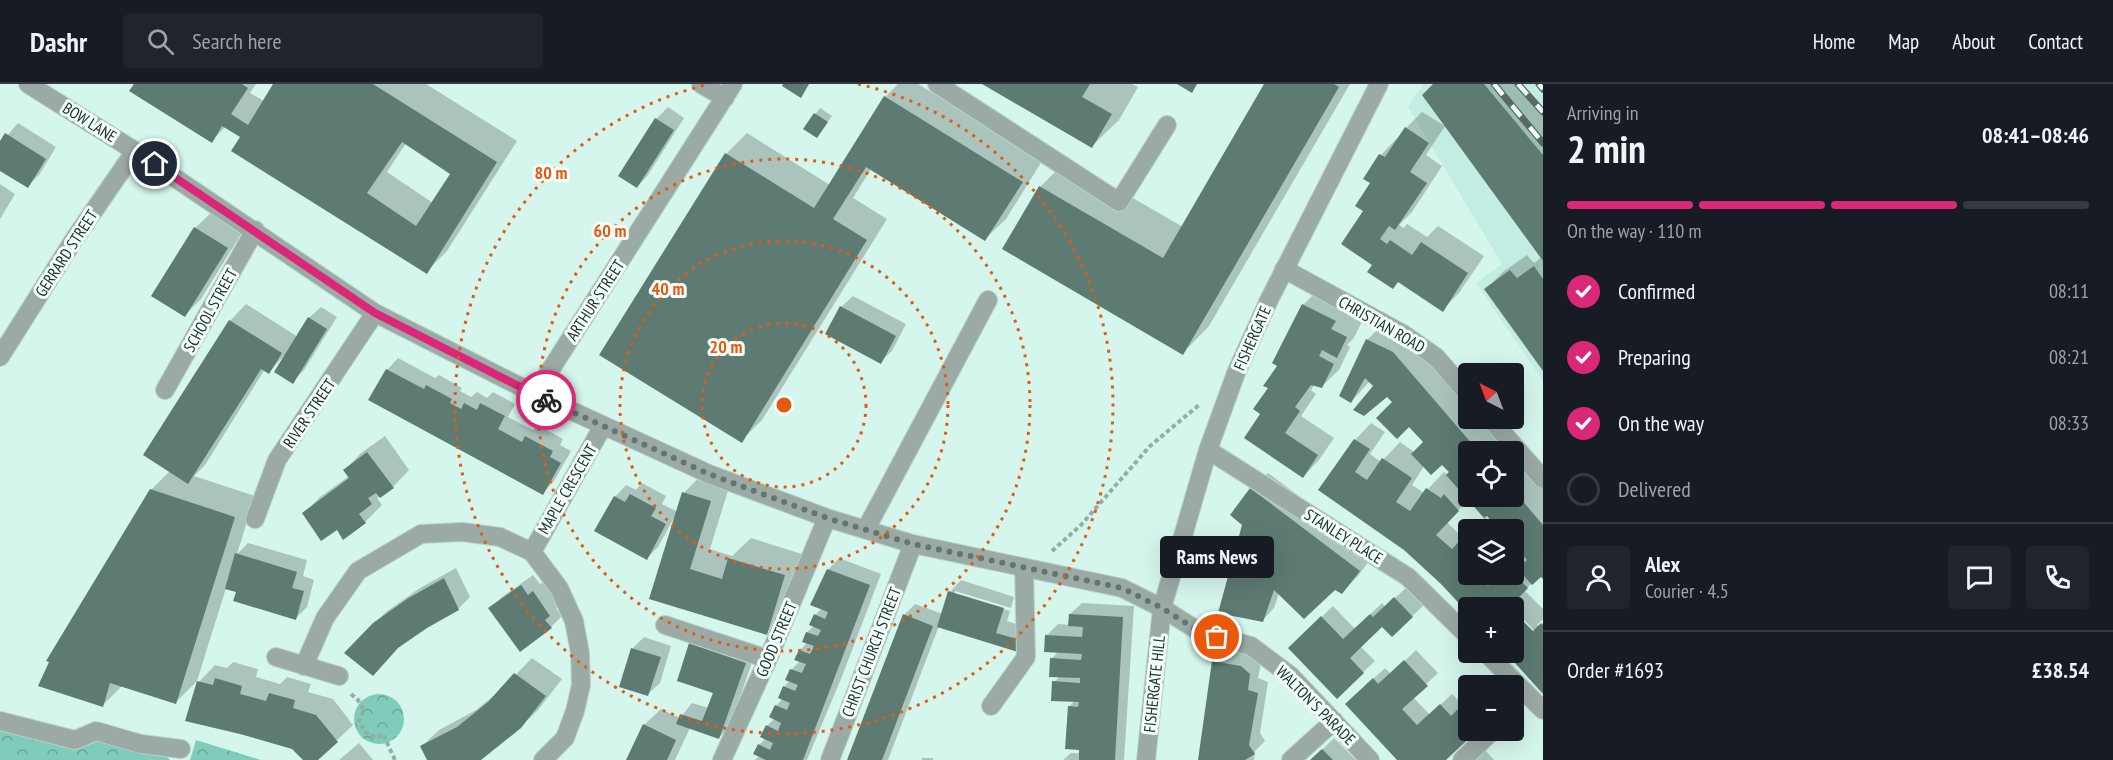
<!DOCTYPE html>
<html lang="en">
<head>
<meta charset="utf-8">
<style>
	body { margin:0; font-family:"PT Sans Narrow",sans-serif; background:#20242c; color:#f1f3f6; height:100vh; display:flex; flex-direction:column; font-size:22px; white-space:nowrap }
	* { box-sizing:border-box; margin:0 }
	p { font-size:20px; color:#9ea1a6 }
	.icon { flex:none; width:33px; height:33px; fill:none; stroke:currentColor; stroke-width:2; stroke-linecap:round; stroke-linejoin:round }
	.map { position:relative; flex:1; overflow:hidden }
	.side { display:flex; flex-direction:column; background:#171b24; width:570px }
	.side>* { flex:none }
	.needle { width:39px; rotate:318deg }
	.fabs { position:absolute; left:1458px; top:279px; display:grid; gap:12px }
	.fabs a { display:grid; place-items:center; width:66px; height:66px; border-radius:6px; background:#171b24; box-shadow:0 6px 24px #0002; font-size:30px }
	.pin { position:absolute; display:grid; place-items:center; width:51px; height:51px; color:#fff; margin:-26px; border:3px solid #fff; border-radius:50%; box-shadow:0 2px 6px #0007 }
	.courier { position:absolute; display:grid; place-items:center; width:60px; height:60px; margin:-30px; border:4px solid #db2777; border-radius:50%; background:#fff; color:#222; box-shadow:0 2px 8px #0007 }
	.bubble { position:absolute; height:42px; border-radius:6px; background:#171b24; box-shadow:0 6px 24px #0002; font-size:20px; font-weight:700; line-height:42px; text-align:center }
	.overview em { font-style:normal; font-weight:700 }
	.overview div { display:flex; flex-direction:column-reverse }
	.overview { display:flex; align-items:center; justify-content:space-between; height:102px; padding:0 24px }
	h1 { font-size:39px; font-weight:700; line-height:45px }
	.bar { display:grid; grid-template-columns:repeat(4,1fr); gap:9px 6px; align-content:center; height:72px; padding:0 24px }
	.bar i { height:8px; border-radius:4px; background:#363941 }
	.bar .active { background:#db2777 }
	.bar p { grid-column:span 4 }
	.line { display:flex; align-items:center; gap:15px; padding:0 24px; border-top:2px solid #363941 }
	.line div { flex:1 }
	.round { display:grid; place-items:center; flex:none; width:63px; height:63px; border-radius:6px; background:#20242c }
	ol { padding:0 24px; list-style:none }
	li { display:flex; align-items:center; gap:18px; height:66px }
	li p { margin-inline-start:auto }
	li .icon { padding:6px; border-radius:50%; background:#db2777; color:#fff; stroke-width:4 }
	li:last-child { color:#9ea1a6 }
	li i { width:33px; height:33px; border:3px solid #363941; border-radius:50% }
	header { display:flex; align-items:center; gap:36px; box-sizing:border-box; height:84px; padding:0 30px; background:#171b24; border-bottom:2px solid #363941 }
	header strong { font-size:28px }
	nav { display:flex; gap:33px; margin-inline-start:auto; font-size:21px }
	.search { width:420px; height:54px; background:#20242c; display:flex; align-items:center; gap:15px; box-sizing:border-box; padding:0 21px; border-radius:6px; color:#9ea1a6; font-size:22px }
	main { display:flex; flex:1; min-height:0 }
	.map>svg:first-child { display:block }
	.built { fill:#c3ede2 }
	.forest { fill:url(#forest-crowns) }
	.shadow { fill:#0003; fill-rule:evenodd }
	.building { fill:#5d7b73; fill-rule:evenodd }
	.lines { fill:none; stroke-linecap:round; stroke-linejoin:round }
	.minor-casing { stroke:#b5d3cb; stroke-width:20 }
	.path { stroke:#94ada7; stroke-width:4; stroke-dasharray:4.5 3; stroke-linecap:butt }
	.minor { stroke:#9caaa6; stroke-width:18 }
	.rail-casing { stroke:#576a65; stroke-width:7 }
	.rail { stroke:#f1fefb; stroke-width:4.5; stroke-dasharray:14; stroke-linecap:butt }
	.done { stroke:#627671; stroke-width:6; stroke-dasharray:0 10.8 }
	.route { stroke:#db2777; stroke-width:8 }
	.ring { fill:none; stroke:#e8590c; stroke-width:3; stroke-dasharray:3 6 }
	.labels { text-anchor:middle; stroke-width:6; stroke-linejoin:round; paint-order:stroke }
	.street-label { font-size:16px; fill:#24312e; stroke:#f1fefb }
	.centre { fill:#e8590c; stroke:#f1fefb; stroke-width:3 }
	.ring-label { font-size:18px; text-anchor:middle; font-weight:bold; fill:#e8590c; stroke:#f1fefb; stroke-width:6; stroke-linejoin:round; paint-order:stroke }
</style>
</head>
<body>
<header>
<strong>Dashr</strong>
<div class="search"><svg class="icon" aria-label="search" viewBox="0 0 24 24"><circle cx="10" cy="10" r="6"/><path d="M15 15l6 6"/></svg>Search here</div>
<nav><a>Home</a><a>Map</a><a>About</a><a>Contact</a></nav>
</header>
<main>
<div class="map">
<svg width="1543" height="676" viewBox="0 0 1543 676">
	<defs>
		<pattern id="forest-crowns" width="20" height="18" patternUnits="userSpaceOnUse" patternTransform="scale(1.5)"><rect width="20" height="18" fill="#7fccba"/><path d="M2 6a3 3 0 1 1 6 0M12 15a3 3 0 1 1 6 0" fill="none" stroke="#68a698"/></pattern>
	</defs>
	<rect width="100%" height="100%" fill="#d5f6ed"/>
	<path class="built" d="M 1423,0 L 1543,0 L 1543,297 L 1476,199 L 1502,180 L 1408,23 Z"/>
	<path class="forest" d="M354 635a25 25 0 1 1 50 0a25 25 0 1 1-50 0Z
		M 0,642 L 98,652 L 166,672 L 170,676 L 0,676 Z
		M 196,656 L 261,676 L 190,676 Z"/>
	<path class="shadow" d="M 136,0 L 256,0 L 250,9 L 264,17 L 275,0 L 426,0 L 517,57 L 447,167 L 426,188 L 242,52 L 226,42 L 212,57 ZM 406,59 L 452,89 L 433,119 L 387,88 Z
		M 898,0 L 918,0 L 1042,77 L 1006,135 L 985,155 L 871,85 L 853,114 L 887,135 L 762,336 L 741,357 L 726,70 L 747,49 L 830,101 L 885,13 Z
		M 985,0 L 1132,0 L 1138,3 L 1119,36 L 1092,62 Z
		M 1266,0 L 1350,0 L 1209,242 L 1183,269 L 1004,165 L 1040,103 L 1067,76 L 1183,143 Z
		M 1435,0 L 1522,0 L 1543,25 L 1543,284 L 1486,205 L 1503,188 L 1527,171 L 1534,179 L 1542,173 Z
		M 668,23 L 684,34 L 648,91 L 637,103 L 620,92 L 656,35 Z
		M 820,24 L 832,32 L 817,52 L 805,44 Z
		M 1422,28 L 1445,42 L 1426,71 L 1442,82 L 1412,128 L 1399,141 L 1404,144 L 1407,140 L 1427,153 L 1438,142 L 1484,172 L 1459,209 L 1442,226 L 1374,181 L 1365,126 L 1372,99 L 1365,94 L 1381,71 L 1397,54 L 1399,55 L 1406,44 Z
		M 18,39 L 56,63 L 39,91 L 27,102 L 0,85 L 0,60 Z
		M 0,100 L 15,110 L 0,135 Z
		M 212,128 L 243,147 L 201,215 L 185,231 L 195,144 Z
		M 1320,204 L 1363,236 L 1353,255 L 1347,261 L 1350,263 L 1339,286 L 1322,302 L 1315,300 L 1311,306 L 1316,310 L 1301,332 L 1334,354 L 1319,376 L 1303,393 L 1262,329 L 1279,281 L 1274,278 L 1304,220 Z
		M 853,212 L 906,240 L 892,267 L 880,278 L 841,223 Z
		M 246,220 L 298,253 L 309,234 L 321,223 L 337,233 L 304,286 L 292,298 L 284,272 L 269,288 L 265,285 L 205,381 L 194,392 L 255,412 L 237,470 L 248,459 L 307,476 L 303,492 L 314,496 L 307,523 L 295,535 L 238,507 L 226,504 L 197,597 L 176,618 L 123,601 L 103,621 L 151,406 L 170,387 L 230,237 Z
		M 1384,239 L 1409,252 L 1468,319 L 1468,334 L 1482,334 L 1510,368 L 1468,368 L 1468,412 L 1514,412 L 1514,371 L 1543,405 L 1543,492 L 1542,491 L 1524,506 L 1543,525 L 1543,535 L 1537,541 L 1539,543 L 1543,539 L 1543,608 L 1514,568 L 1514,530 L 1532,549 L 1534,546 L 1514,526 L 1514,524 L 1511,524 L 1505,517 L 1468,524 L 1468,527 L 1442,499 L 1404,464 L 1320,406 L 1355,356 L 1371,339 L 1385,348 L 1370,370 L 1381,378 L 1400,358 L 1414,368 L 1425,358 L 1394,317 L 1370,297 L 1351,318 L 1367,256 ZM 1442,379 L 1451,388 L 1448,391 L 1444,388 L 1424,409 L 1412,401 L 1424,382 ZM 1469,415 L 1485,433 L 1473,446 L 1514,446 L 1514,459 L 1522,469 L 1514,478 L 1514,490 L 1468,490 L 1468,450 L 1464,455 L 1447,438 ZM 1487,429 L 1495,438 L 1493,441 L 1484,432 Z
		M 398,274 L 435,294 L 439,291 L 462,304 L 460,307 L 471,313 L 477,308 L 487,314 L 493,308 L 515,320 L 508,333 L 533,346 L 538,341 L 563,355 L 560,361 L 571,367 L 554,397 L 543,409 L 387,286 Z
		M 385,352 L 409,386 L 393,403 L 377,414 L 382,421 L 365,438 L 344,454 L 337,444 L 304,429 L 320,413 L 349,392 L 345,386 L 361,369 Z
		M 704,388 L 731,397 L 710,465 L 732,472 L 751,454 L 805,471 L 787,529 L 766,549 L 651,514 L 675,432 L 658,463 L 647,474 L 615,413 L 626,401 L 636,406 L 642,399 L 666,412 L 662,420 L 678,428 L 684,409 Z
		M 1268,389 L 1375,469 L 1358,492 L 1342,508 L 1335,504 L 1279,509 L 1274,524 L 1263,536 L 1244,442 L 1251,405 Z
		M 839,474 L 881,490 L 843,590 L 807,676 L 755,676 L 759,672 L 759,661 L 766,654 L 767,642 L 775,634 L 776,622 L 783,614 L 784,603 L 790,596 L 787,595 L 792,585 L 800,577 L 800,566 L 808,558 L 804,557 L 807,548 L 815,541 L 815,531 L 822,524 L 828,486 Z
		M 456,484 L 470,513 L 458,525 L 426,542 L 374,540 L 386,528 L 420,504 Z
		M 533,491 L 540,500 L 545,497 L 561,519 L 556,524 L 562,532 L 551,543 L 490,524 L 502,513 Z
		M 961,496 L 1014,513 L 1011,524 L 955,507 L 955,510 L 1010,527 L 1007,537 L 1032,545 L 1018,566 L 939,542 L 888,676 L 848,676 L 904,531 L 915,520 L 943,530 L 950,508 Z
		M 1407,503 L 1424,521 L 1392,551 L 1382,541 L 1360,562 L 1375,577 L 1337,613 L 1290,564 L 1333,522 L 1355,545 L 1382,519 L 1385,523 Z
		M 1082,519 L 1134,522 L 1124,676 L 1063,676 L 1071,669 L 1081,669 L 1069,623 L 1075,616 L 1054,598 L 1060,592 L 1052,574 L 1059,567 L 1047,551 L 1058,540 L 1069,541 L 1070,530 Z
		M 702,549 L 756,567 L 730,642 L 719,654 L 690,644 L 675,676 L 628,676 L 644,641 L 661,625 L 680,634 L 692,619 L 709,624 L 715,608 L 691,560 Z
		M 644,553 L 671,562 L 660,599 L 648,610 L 632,565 Z
		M 1416,566 L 1438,589 L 1413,613 L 1430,631 L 1452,610 L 1463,621 L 1468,616 L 1468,646 L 1444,676 L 1399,676 L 1359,608 L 1385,584 L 1391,590 Z
		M 1225,567 L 1252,571 L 1261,579 L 1258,594 L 1268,598 L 1260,649 L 1265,657 L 1255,667 L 1254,676 L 1199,676 L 1213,578 Z
		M 532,574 L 562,595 L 538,626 L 520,643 L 478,676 L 429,676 L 422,662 L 439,646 L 476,626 L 501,606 Z
		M 233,578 L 258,585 L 256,593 L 280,600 L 287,593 L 311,600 L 308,608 L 333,615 L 353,641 L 316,676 L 305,676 L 293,664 L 199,598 L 215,581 L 227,584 Z
		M 1334,654 L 1356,676 L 1312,676 Z
		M 359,659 L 373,676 L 339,676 Z
		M 1485,666 L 1494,676 L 1475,676 Z
		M 923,674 L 933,674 L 933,676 L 921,676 Z"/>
	<path class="building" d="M 134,0 L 242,0 L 248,4 L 231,30 L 248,41 L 273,0 L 373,0 L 497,78 L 427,190 L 231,67 L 240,53 L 222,42 L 212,59 L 129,7 ZM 402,58 L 450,90 L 416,142 L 367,109 Z
		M 783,0 L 809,0 L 801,14 L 782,2 Z
		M 982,0 L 1090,0 L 1082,13 L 1112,30 L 1092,64 Z
		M 1177,0 L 1197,0 L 1192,9 Z
		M 1264,0 L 1334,0 L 1339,3 L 1183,271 L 1002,165 L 1039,102 L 1163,174 Z
		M 1433,0 L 1484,0 L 1543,71 L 1543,177 L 1422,11 Z
		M 884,12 L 1023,98 L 985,157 L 866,83 L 833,135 L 867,156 L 742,359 L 599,271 L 725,69 L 814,124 Z
		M 814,29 L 828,38 L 817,54 L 803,45 Z
		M 655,34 L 674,46 L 637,104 L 618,92 Z
		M 1405,43 L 1429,59 L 1410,88 L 1427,99 L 1395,146 L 1389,142 L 1380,155 L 1387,160 L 1390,156 L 1412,171 L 1421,158 L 1468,189 L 1443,228 L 1398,198 L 1393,205 L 1367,188 L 1372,181 L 1341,160 L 1363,127 L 1355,122 L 1370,99 L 1363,95 L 1379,70 L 1385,73 Z
		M 5,49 L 46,75 L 28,104 L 0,87 L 0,57 Z
		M 194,143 L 228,164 L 185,233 L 151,212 Z
		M 1534,182 L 1543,195 L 1543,287 L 1484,205 L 1510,186 L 1517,194 Z
		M 1302,220 L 1336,237 L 1331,245 L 1347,253 L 1337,274 L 1322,266 L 1319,272 L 1334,280 L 1322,304 L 1311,301 L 1295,323 L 1300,327 L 1285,349 L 1318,371 L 1303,394 L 1244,354 L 1260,330 L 1253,325 L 1268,304 L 1263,302 L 1277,282 L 1272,279 Z
		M 840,222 L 896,252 L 881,280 L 825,250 Z
		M 308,233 L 327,245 L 293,300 L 274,288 Z
		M 229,236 L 282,269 L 269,290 L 261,285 L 188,400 L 143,371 Z
		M 1366,255 L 1393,268 L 1479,368 L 1468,368 L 1468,412 L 1514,412 L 1514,407 L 1543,441 L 1543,495 L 1541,493 L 1532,501 L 1517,484 L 1527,476 L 1514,461 L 1514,446 L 1486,446 L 1493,439 L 1487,432 L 1484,434 L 1446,391 L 1449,388 L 1442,381 L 1431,391 L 1411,370 L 1423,358 L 1409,343 L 1397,355 L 1376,334 L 1392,318 L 1387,313 L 1364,332 L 1353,326 L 1373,302 L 1365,294 L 1351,319 L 1339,312 Z
		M 386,285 L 424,305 L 426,301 L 452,315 L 450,319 L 461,325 L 464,319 L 477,326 L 480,319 L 505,332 L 498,345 L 522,358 L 525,352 L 553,367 L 550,373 L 561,379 L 543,411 L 368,316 Z
		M 1354,355 L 1370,365 L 1355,388 L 1367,396 L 1382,374 L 1412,394 L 1396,418 L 1410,427 L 1426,404 L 1441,414 L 1444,410 L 1459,427 L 1436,451 L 1452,465 L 1468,448 L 1468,490 L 1476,490 L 1488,502 L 1499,490 L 1514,490 L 1528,504 L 1509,524 L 1468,524 L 1468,529 L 1441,500 L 1404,466 L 1318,406 Z
		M 367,368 L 394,404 L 380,414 L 376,409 L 368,414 L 372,420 L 359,430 L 366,439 L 343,456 L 337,446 L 321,457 L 302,429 L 349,394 L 343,386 Z
		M 1250,404 L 1360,487 L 1342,510 L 1335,506 L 1304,535 L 1274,506 L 1263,538 L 1218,529 L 1242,441 L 1230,431 Z
		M 150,405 L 235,433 L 176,620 L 110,599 L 103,623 L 38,602 L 49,578 L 46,577 Z
		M 682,408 L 711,417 L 690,485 L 722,495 L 728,474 L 785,491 L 767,551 L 649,515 Z
		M 630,410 L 656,424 L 651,432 L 666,440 L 647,476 L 594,447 L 614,412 L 625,418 Z
		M 235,469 L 297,488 L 292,504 L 304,507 L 296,536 L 233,517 L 236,508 L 225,505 Z
		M 827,485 L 870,501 L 803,676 L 766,676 L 753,670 L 758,660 L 770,666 L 773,659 L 760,653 L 766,641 L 778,647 L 781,639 L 769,633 L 775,621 L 787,626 L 790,619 L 778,614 L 783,602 L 795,607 L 798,601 L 785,596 L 790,585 L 802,589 L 806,580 L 794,576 L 799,566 L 810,570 L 814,562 L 802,558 L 806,548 L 818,552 L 821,546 L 809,541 L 814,530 L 825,535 L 828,528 L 810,521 Z
		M 444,494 L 459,526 L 427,544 L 398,564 L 373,592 L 344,569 L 373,539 L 407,515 Z
		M 521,501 L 528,511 L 533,507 L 550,532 L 545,536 L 552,544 L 520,568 L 488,524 Z
		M 948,507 L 1004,524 L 996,549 L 1021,556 L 1018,568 L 937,543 Z
		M 1394,513 L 1413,533 L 1392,553 L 1382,543 L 1350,574 L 1364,589 L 1337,615 L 1288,564 L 1321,532 L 1343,555 L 1370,530 L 1373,533 Z
		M 1514,528 L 1533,547 L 1541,539 L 1543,541 L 1543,610 L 1505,568 L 1514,568 Z
		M 903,530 L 933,542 L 882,676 L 847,676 Z
		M 1069,530 L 1123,533 L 1115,676 L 1079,676 L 1079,666 L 1065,665 L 1068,622 L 1078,623 L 1079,618 L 1051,617 L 1052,597 L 1080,599 L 1080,594 L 1049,593 L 1050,574 L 1081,576 L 1082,570 L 1044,568 L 1045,551 L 1082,553 L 1083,543 L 1068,542 Z
		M 689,559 L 746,579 L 719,655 L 676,640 L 680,630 L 702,637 L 713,609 L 677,597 Z
		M 631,564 L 661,573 L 648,612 L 619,603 Z
		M 1404,576 L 1428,602 L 1402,625 L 1417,641 L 1440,620 L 1451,632 L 1466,617 L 1468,620 L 1468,646 L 1478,646 L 1446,676 L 1397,676 L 1345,620 L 1373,594 L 1378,600 Z
		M 1212,577 L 1241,582 L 1250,590 L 1248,606 L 1258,609 L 1249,661 L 1255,670 L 1245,676 L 1198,676 Z
		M 514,589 L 546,612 L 521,644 L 481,676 L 427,676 L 420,662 L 457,643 L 488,618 Z
		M 215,594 L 242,602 L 240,610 L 266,617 L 269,609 L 295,616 L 293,624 L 316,631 L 338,658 L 318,676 L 303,676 L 292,665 L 240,650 L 185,637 L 197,597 L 213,601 Z
		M 643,640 L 676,656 L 667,676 L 626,676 Z
		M 1322,665 L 1333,676 L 1310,676 Z"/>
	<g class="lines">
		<defs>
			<path id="minor" d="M 28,0 L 135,67 L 375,229 L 535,310 L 709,390 L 827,434 L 913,460 L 1122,504 L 1162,524 L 1200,548 L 1251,562 L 1291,592 L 1370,676
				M 701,0 L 725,14
				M 937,0 L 1119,118 L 1167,41
				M 1284,185 L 1403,250 L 1436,273 L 1468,310
				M 0,273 L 75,154 L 135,67
				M 165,306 L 255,146
				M 535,310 L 733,0
				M 1490,334 L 1543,395
				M 1208,366 L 1408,493 L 1468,552
				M 255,435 L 277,376 L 375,229
				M 866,445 L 988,216
				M 532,468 L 603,342
				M 665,541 L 768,575
				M 1485,568 L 1543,626
				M 276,573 L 339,592
				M 304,582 L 325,534 L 358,487 L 421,450 L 462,448 L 500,453 L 532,468 L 559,504 L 574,537 L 580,569 L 581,601 L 575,627 L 565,654 L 543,676
				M 991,622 L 1026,573 L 1024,484
				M 0,637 L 75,656 L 96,647 L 141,660 L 181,665
				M 722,676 L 768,575 L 827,434
				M 830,676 L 913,460
				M 1146,676 L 1162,524 L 1208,366 L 1236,289 L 1269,216 L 1379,0
				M 1291,676 L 1334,637
				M 1462,676 L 1488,651"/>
		</defs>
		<use href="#minor" class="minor-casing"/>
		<path class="path" d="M 1052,467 L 1081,441 L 1150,362 L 1199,321
			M 351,610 L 358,616 L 364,626 L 359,637 L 365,648 L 376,654 L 383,650 L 395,676"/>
		<use href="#minor" class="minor"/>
		<defs>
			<path id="rail" d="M 1494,0 L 1543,59
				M 1518,0 L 1543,28
				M 1539,0 L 1543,5"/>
		</defs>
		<use href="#rail" class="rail-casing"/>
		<use href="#rail" class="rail"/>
	</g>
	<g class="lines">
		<path class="done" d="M 546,316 L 709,390 L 827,434 L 913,460 L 1122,504 L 1162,524 L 1200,548 L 1217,553"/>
		<path class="route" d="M 155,80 L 375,229 L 546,316"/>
	</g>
	<g class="ring">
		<circle cx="784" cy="321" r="82"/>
		<circle cx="784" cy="321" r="164"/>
		<circle cx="784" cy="321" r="246"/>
		<path d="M858 0A329 329 0 1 1 710 0"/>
	</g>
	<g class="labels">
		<g class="street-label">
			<text transform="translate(90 38) rotate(32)" y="6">BOW LANE</text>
			<text transform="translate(66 169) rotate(-57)" y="6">GERRARD STREET</text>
			<text transform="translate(595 216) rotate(-57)" y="6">ARTHUR STREET</text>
			<text transform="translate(210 226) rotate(-61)" y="6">SCHOOL STREET</text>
			<text transform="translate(1382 240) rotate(30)" y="6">CHRISTIAN ROAD</text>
			<text transform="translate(1252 254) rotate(-66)" y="6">FISHERGATE</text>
			<text transform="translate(309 329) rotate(-56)" y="6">RIVER STREET</text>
			<text transform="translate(567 405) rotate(-60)" y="6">MAPLE CRESCENT</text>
			<text transform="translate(1344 452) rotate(32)" y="6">STANLEY PLACE</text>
			<text transform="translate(776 555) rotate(-67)" y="6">GOOD STREET</text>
			<text transform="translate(871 568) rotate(-69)" y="6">CHRIST CHURCH STREET</text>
			<text transform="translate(1154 600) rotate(-84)" y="6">FISHERGATE HILL</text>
			<text transform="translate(1316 621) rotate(45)" y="6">WALTON'S PARADE</text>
		</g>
	</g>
	<circle cx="784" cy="321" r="9" class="centre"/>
	<g class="ring-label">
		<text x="551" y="95">80 m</text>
		<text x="610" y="153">60 m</text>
		<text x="668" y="211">40 m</text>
		<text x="726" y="269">20 m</text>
	</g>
</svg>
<div class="fabs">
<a><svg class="needle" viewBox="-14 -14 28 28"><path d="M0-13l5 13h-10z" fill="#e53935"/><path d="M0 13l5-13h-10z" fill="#9ea1a6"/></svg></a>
<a><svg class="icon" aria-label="locate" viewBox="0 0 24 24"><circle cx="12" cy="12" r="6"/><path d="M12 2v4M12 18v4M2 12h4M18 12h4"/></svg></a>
<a><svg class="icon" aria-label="layers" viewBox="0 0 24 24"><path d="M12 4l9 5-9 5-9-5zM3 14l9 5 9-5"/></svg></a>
<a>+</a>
<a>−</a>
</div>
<div class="pin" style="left:1217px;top:553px;background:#ea580c"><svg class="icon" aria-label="bag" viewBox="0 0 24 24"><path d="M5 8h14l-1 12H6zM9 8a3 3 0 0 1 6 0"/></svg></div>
<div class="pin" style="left:155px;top:80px;background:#1f2937"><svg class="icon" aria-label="home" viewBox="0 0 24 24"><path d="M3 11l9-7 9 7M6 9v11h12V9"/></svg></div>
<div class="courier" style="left:546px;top:316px"><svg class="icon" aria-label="bike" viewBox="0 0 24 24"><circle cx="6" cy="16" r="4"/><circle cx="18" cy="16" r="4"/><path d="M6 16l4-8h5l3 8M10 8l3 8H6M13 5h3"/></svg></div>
<div class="bubble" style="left:1160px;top:452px;width:114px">Rams News</div>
</div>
<section class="side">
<div class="overview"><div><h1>2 min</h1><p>Arriving in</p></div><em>08:41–08:46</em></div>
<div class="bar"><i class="active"></i><i class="active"></i><i class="active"></i><i></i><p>On the way · 110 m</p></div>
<ol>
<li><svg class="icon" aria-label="check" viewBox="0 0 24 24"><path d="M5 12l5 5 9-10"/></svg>Confirmed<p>08:11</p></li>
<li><svg class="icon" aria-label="check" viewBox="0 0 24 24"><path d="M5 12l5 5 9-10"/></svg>Preparing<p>08:21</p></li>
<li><svg class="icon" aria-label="check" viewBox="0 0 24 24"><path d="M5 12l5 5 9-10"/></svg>On the way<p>08:33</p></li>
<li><i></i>Delivered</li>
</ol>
<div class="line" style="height:108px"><a class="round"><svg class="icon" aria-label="person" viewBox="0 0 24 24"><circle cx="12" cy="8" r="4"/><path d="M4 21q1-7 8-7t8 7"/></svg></a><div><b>Alex</b><p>Courier · 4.5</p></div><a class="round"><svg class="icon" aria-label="chat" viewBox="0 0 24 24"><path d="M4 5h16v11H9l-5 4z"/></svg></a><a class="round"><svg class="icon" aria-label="phone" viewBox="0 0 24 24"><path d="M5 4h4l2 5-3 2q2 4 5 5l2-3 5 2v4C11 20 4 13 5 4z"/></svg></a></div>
<div class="line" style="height:78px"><div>Order #1693</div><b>£38.54</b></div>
</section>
</main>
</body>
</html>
